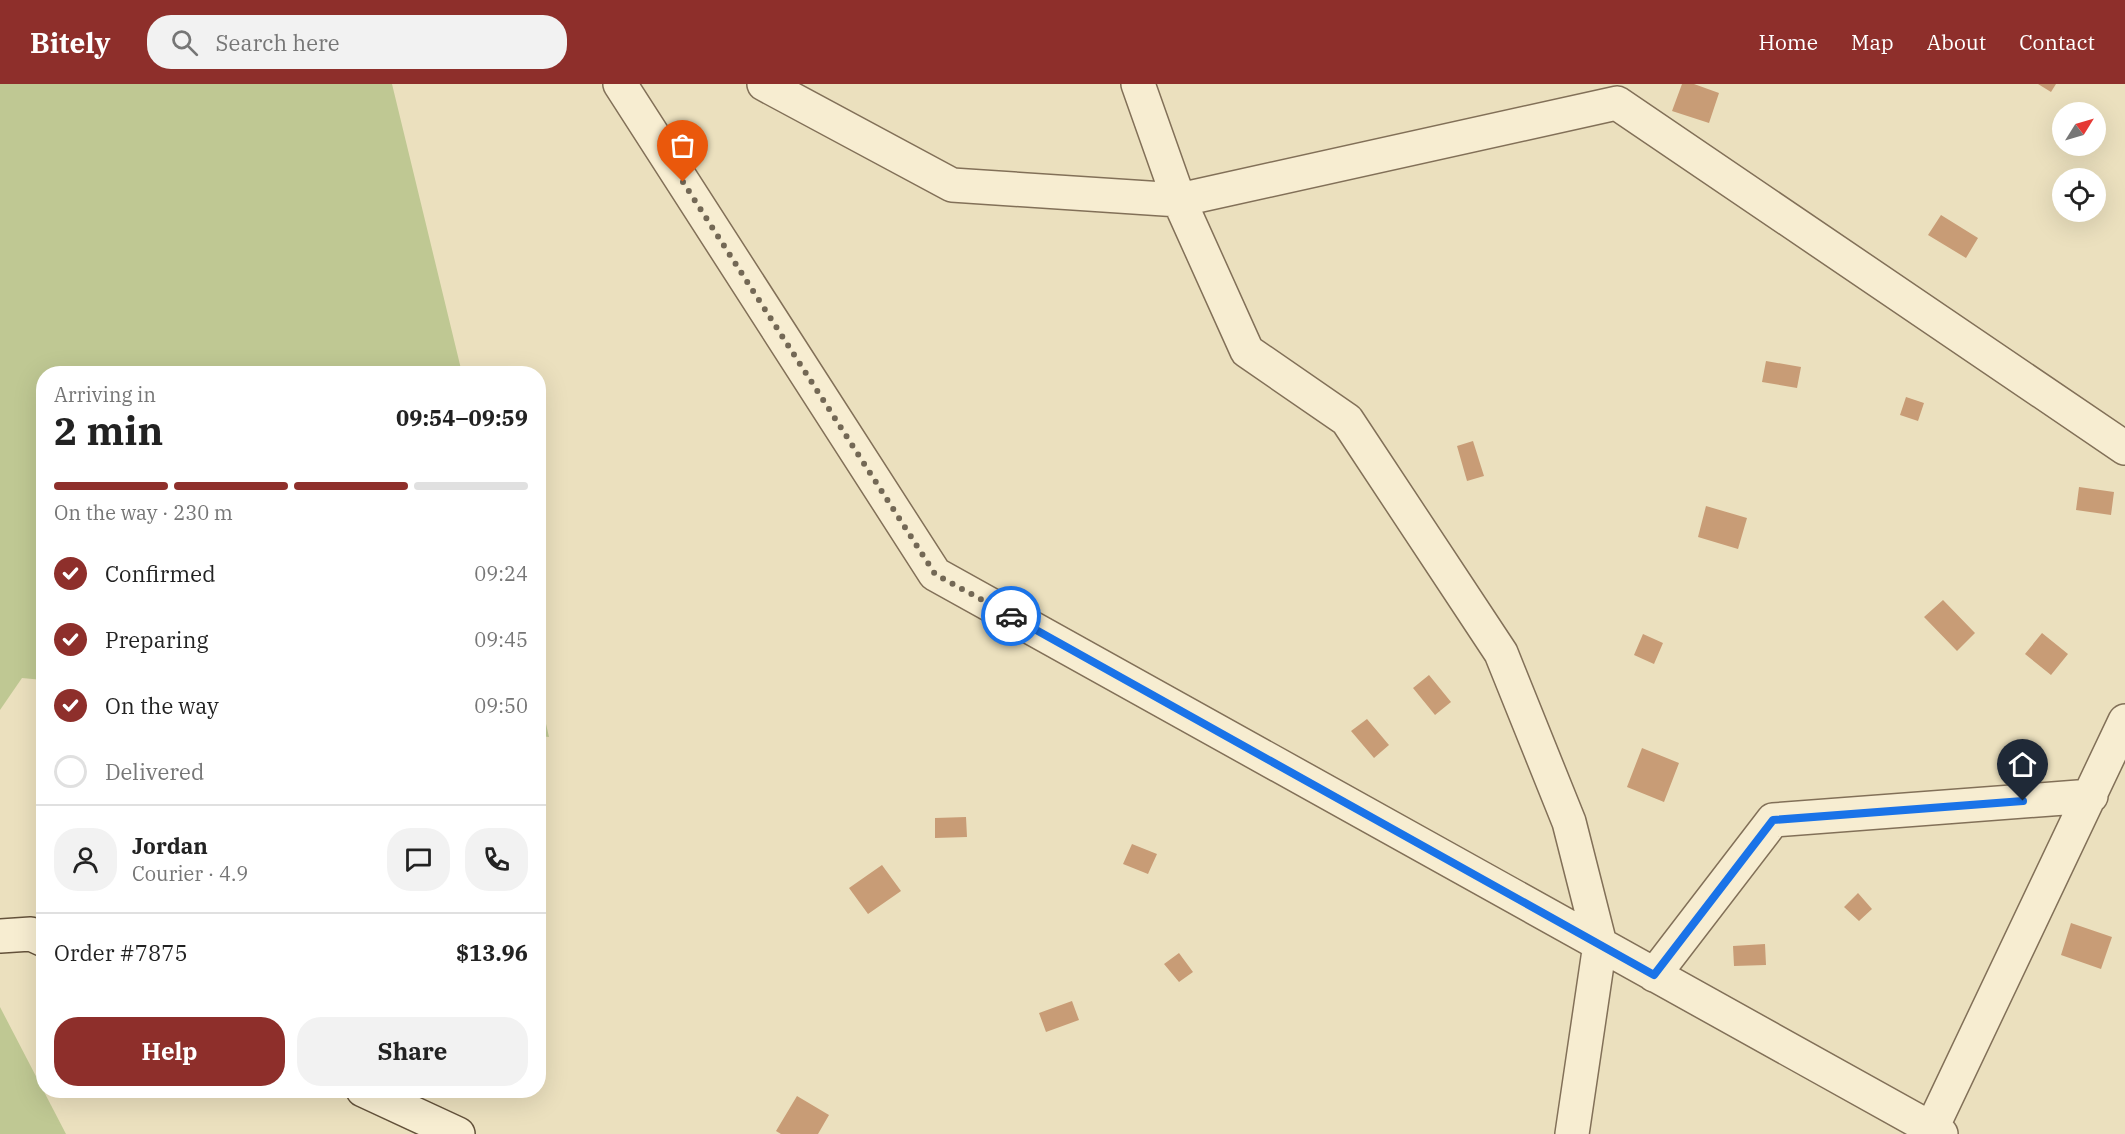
<!DOCTYPE html>
<html lang="en">
<head>
<meta charset="utf-8">
<style>
	body { margin:0; font-family:"IBM Plex Serif",serif; background:#f2f2f2; color:#222; height:100vh; display:flex; flex-direction:column; font-size:22px; white-space:nowrap }
	* { box-sizing:border-box; margin:0 }
	p { font-size:20px; color:#767676 }
	.icon { flex:none; width:33px; height:33px; fill:none; stroke:currentColor; stroke-width:2; stroke-linecap:round; stroke-linejoin:round }
	.map { position:relative; flex:1; overflow:hidden }
	.side { position:absolute; left:36px; top:282px; width:510px; height:732px; display:flex; flex-direction:column; background:#fff; border-radius:24px; box-shadow:0 6px 24px #0002 }
	.side>* { flex:none }
	.needle { width:39px; rotate:53deg }
	.tools { position:absolute; left:2052px; top:18px; display:grid; gap:12px }
	.tools a { display:grid; place-items:center; width:54px; height:54px; border-radius:50%; background:#fff; box-shadow:0 6px 24px #0002; font-size:30px }
	.pin { position:absolute; display:grid; place-items:center; width:51px; height:51px; color:#fff; margin:-62px -26px; border-radius:50% 50% 50% 0; rotate:-45deg; box-shadow:0 0 6px #0007 }
	.pin .icon { rotate:45deg }
	.courier { position:absolute; display:grid; place-items:center; width:60px; height:60px; margin:-30px; border:4px solid #1a73e8; border-radius:50%; background:#fff; color:#222; box-shadow:0 2px 8px #0007 }
	.headline em { font-style:normal; font-weight:700 }
	.headline div { display:flex; flex-direction:column-reverse }
	.headline { display:flex; align-items:center; justify-content:space-between; height:102px; padding:0 18px }
	h1 { font-size:39px; font-weight:700; line-height:45px }
	.bar { display:grid; grid-template-columns:repeat(4,1fr); gap:9px 6px; align-content:center; height:72px; padding:0 18px }
	.bar i { height:8px; border-radius:4px; background:#e0e0e0 }
	.bar .active { background:#8e2f2b }
	.bar p { grid-column:span 4 }
	.line { display:flex; align-items:center; gap:15px; padding:0 18px; border-top:2px solid #e0e0e0 }
	.line div { flex:1 }
	.round { display:grid; place-items:center; flex:none; width:63px; height:63px; border-radius:24px; background:#f2f2f2 }
	ol { padding:0 18px; list-style:none }
	li { display:flex; align-items:center; gap:18px; height:66px }
	li p { margin-inline-start:auto }
	li .icon { padding:6px; border-radius:50%; background:#8e2f2b; color:#fff; stroke-width:4 }
	li:last-child { color:#767676 }
	li i { width:33px; height:33px; border:3px solid #e0e0e0; border-radius:50% }
	.primary-button { display:flex; gap:12px; margin-top:auto; padding:12px 18px }
	.primary-button a { flex:1; height:69px; border-radius:24px; background:#8e2f2b; color:#fff; font-size:24px; font-weight:700; line-height:69px; text-align:center }
	.primary-button a+a { background:#f2f2f2; color:#222 }
	header { display:flex; align-items:center; gap:36px; box-sizing:border-box; height:84px; padding:0 30px; background:#8e2f2b; color:#fff }
	header strong { font-size:28px }
	nav { display:flex; gap:33px; margin-inline-start:auto; font-size:21px }
	.search { width:420px; height:54px; background:#f2f2f2; display:flex; align-items:center; gap:15px; box-sizing:border-box; padding:0 21px; border-radius:24px; color:#767676; font-size:22px }
	.map>svg:first-child { display:block }
	.green { fill:#bfc893 }
	.building { fill:#c89c76 }
	.lines { fill:none; stroke-linecap:round; stroke-linejoin:round }
	.street-casing { stroke:#827058; stroke-width:36 }
	.secondary-casing { stroke:#64523b; stroke-width:36 }
	.street { stroke:#f7edd1; stroke-width:33 }
	.secondary { stroke:#f7edd1; stroke-width:33 }
	.done { stroke:#736855; stroke-width:6; stroke-dasharray:0 10.8 }
	.route { stroke:#1a73e8; stroke-width:8 }
</style>
</head>
<body>
<header>
<strong>Bitely</strong>
<div class="search"><svg class="icon" aria-label="search" viewBox="0 0 24 24"><circle cx="10" cy="10" r="6"/><path d="M15 15l6 6"/></svg>Search here</div>
<nav><a>Home</a><a>Map</a><a>About</a><a>Contact</a></nav>
</header>
<div class="map">
<svg width="2125" height="1050" viewBox="0 0 2125 1050">
	<rect width="100%" height="100%" fill="#ebe0be"/>
	<path class="green" d="M 0,0 L 392,0 L 462,289 L 44,290 L 43,596 L 22,594 L 0,626 Z
		M 538,609 L 539,609 L 549,653 L 539,652 Z
		M 0,923 L 66,1050 L 0,1050 Z"/>
	<path class="building" d="M 1682,0 L 1694,0 L 1719,9 L 1709,39 L 1672,27 Z
		M 2038,0 L 2056,0 L 2051,8 Z
		M 1941,131 L 1978,154 L 1966,174 L 1928,151 Z
		M 1766,277 L 1801,283 L 1797,304 L 1762,298 Z
		M 1906,313 L 1924,319 L 1918,337 L 1900,331 Z
		M 1473,357 L 1484,392 L 1467,397 L 1457,362 Z
		M 2079,403 L 2114,408 L 2111,431 L 2076,426 Z
		M 1706,422 L 1747,434 L 1738,465 L 1698,453 Z
		M 1943,516 L 1975,549 L 1957,567 L 1924,533 Z
		M 2042,549 L 2068,570 L 2051,591 L 2025,570 Z
		M 1643,550 L 1663,559 L 1654,580 L 1634,571 Z
		M 1429,591 L 1451,618 L 1435,631 L 1413,604 Z
		M 1367,635 L 1389,661 L 1374,674 L 1351,647 Z
		M 1642,664 L 1679,679 L 1664,718 L 1627,703 Z
		M 966,733 L 967,753 L 935,754 L 935,734 Z
		M 1132,760 L 1157,770 L 1148,790 L 1123,780 Z
		M 882,781 L 901,807 L 868,830 L 849,804 Z
		M 1858,809 L 1872,825 L 1859,837 L 1844,823 Z
		M 2071,839 L 2112,853 L 2101,885 L 2061,871 Z
		M 1765,860 L 1766,881 L 1734,882 L 1733,862 Z
		M 1179,869 L 1193,888 L 1179,898 L 1164,880 Z
		M 1072,917 L 1079,936 L 1046,948 L 1039,929 Z
		M 797,1012 L 829,1031 L 818,1050 L 781,1050 L 776,1047 Z"/>
	<g class="lines">
		<defs>
			<path id="street" d="M 620,0 L 935,490 L 1941,1050
				M 764,0 L 952,101 L 1179,116 L 1617,19 L 2125,364
				M 1138,0 L 1179,116 L 1247,267 L 1347,336 L 1501,569 L 1569,738 L 1600,860 L 1572,1050
				M 1654,891 L 1773,736 L 2091,712
				M 1929,1050 L 2125,637"/>
			<path id="secondary" d="M 0,852 L 31,850 L 44,856
				M 363,1006 L 458,1050"/>
		</defs>
		<use href="#street" class="street-casing"/>
		<use href="#secondary" class="secondary-casing"/>
		<use href="#street" class="street"/>
		<use href="#secondary" class="secondary"/>
	</g>
	<g class="lines">
		<path class="done" d="M 683,98 L 935,490 L 1011,532"/>
		<path class="route" d="M 1011,532 L 1654,891 L 1773,736 L 2023,717"/>
	</g>
</svg>
<div class="tools">
<a><svg class="needle" viewBox="-14 -14 28 28"><path d="M0-13l5 13h-10z" fill="#e53935"/><path d="M0 13l5-13h-10z" fill="#767676"/></svg></a>
<a><svg class="icon" aria-label="locate" viewBox="0 0 24 24"><circle cx="12" cy="12" r="6"/><path d="M12 2v4M12 18v4M2 12h4M18 12h4"/></svg></a>
</div>
<div class="pin" style="left:683px;top:98px;background:#ea580c"><svg class="icon" aria-label="bag" viewBox="0 0 24 24"><path d="M5 8h14l-1 12H6zM9 8a3 3 0 0 1 6 0"/></svg></div>
<div class="pin" style="left:2023px;top:717px;background:#1f2937"><svg class="icon" aria-label="home" viewBox="0 0 24 24"><path d="M3 11l9-7 9 7M6 9v11h12V9"/></svg></div>
<div class="courier" style="left:1011px;top:532px"><svg class="icon" aria-label="car" viewBox="0 0 24 24"><path d="M5 17H2v-5l4-1 3-4h7l3 4 3 1v5h-3M9 17h6M6 11h13"/><circle cx="7" cy="17" r="2"/><circle cx="17" cy="17" r="2"/></svg></div>
<section class="side">
<div class="headline"><div><h1>2 min</h1><p>Arriving in</p></div><em>09:54–09:59</em></div>
<div class="bar"><i class="active"></i><i class="active"></i><i class="active"></i><i></i><p>On the way · 230 m</p></div>
<ol>
<li><svg class="icon" aria-label="check" viewBox="0 0 24 24"><path d="M5 12l5 5 9-10"/></svg>Confirmed<p>09:24</p></li>
<li><svg class="icon" aria-label="check" viewBox="0 0 24 24"><path d="M5 12l5 5 9-10"/></svg>Preparing<p>09:45</p></li>
<li><svg class="icon" aria-label="check" viewBox="0 0 24 24"><path d="M5 12l5 5 9-10"/></svg>On the way<p>09:50</p></li>
<li><i></i>Delivered</li>
</ol>
<div class="line" style="height:108px"><a class="round"><svg class="icon" aria-label="person" viewBox="0 0 24 24"><circle cx="12" cy="8" r="4"/><path d="M4 21q1-7 8-7t8 7"/></svg></a><div><b>Jordan</b><p>Courier · 4.9</p></div><a class="round"><svg class="icon" aria-label="chat" viewBox="0 0 24 24"><path d="M4 5h16v11H9l-5 4z"/></svg></a><a class="round"><svg class="icon" aria-label="phone" viewBox="0 0 24 24"><path d="M5 4h4l2 5-3 2q2 4 5 5l2-3 5 2v4C11 20 4 13 5 4z"/></svg></a></div>
<div class="line" style="height:78px"><div>Order #7875</div><b>$13.96</b></div>
<div class="primary-button"><a>Help</a><a>Share</a></div>
</section>
</div>
</body>
</html>
